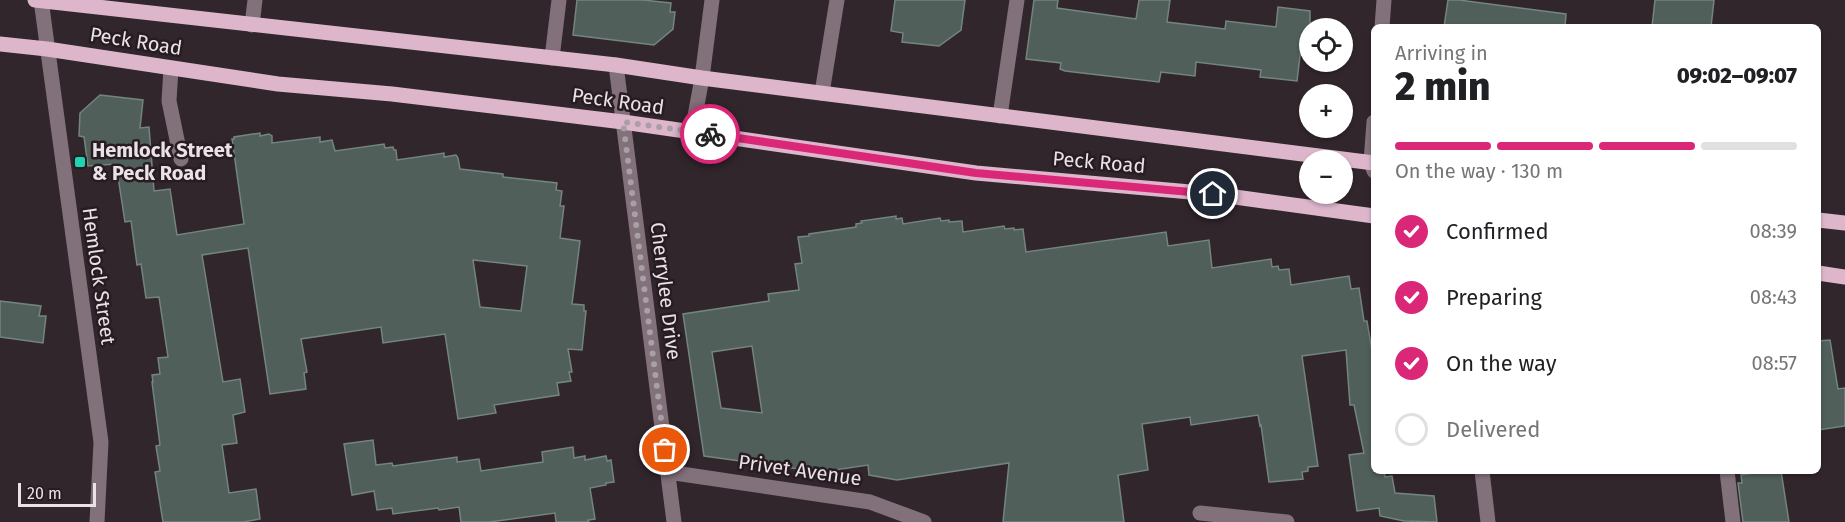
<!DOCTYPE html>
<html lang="en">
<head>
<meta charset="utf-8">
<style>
	body { margin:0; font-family:"Fira Sans",sans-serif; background:#f6f6f6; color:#202124; height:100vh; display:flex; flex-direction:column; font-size:22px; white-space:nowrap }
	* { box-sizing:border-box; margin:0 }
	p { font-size:20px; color:#757577 }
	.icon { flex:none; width:33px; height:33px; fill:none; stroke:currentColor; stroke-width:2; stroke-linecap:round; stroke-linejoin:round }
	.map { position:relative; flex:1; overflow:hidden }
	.details { position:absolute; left:1371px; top:24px; width:450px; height:450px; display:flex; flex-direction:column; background:#fff; border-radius:9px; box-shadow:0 2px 4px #0004 }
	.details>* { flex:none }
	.controls { position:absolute; left:1299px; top:18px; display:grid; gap:12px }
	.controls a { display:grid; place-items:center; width:54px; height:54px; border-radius:50%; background:#fff; box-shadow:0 2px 4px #0004; font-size:30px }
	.scale { position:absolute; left:18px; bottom:15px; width:78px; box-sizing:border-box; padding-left:6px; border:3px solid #eae2e6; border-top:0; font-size:16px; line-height:21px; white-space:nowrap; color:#eae2e6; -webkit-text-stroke:4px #271c22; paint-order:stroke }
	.pin { position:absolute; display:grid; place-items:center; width:51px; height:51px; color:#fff; margin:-26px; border:3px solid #fff; border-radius:50%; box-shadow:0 2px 6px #0007 }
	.courier { position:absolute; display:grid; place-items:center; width:60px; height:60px; margin:-30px; border:4px solid #db2777; border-radius:50%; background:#fff; color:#222; box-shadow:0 2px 8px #0007 }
	.overview em { font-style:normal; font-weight:800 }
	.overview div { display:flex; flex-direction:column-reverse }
	.overview { display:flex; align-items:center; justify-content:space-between; height:102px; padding:0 24px }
	h1 { font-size:39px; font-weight:800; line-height:45px }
	.bar { display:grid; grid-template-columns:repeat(4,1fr); gap:9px 6px; align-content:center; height:72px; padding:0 24px }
	.bar i { height:8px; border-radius:4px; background:#e0e0e0 }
	.bar .active { background:#db2777 }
	.bar p { grid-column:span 4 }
	ol { padding:0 24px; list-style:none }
	li { display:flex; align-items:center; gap:18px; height:66px }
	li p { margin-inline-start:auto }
	li .icon { padding:6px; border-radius:50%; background:#db2777; color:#fff; stroke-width:4 }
	li:last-child { color:#757577 }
	li i { width:33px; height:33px; border:3px solid #e0e0e0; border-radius:50% }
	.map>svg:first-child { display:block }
	.building { fill:#505f5a; stroke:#74847f; stroke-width:1.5; fill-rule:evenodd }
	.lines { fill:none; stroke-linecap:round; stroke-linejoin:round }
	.minor { stroke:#82707a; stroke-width:15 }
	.major { stroke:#ddb6cc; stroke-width:15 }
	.done { stroke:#a9a0a5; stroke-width:6; stroke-dasharray:0 10.8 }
	.route { stroke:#db2777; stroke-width:8 }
	.poi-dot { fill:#1cd5b1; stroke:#271c22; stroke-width:2 }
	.labels { text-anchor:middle; stroke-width:5; stroke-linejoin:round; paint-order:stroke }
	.street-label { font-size:20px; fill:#eae2e6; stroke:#271c22 }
	.poi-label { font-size:20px; font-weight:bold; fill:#eae2e6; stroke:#271c22; text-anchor:start }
</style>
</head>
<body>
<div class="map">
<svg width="1845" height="522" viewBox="0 0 1845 522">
	<rect width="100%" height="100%" fill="#31262c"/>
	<path class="building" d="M 577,0 L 643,0 L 671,3 L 670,12 L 675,12 L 673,29 L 654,45 L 573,35 Z
		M 895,0 L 965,0 L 961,30 L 939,46 L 902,42 L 903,33 L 891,31 Z
		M 1034,0 L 1058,0 L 1057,8 L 1136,19 L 1139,0 L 1170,0 L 1167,22 L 1225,29 L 1226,21 L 1276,27 L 1278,7 L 1310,11 L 1310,40 L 1302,39 L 1297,81 L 1260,77 L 1261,70 L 1196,62 L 1195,76 L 1161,72 L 1159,82 L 1065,71 L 1060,69 L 1061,63 L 1026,59 Z
		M 1448,0 L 1459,0 L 1566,14 L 1565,27 L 1444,27 Z
		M 1655,0 L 1714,0 L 1711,27 L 1652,27 Z
		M 100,95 L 143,100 L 140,128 L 149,127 L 154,191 L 170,189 L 177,235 L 244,224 L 232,139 L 234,139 L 234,137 L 260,133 L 260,136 L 269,134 L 272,136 L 272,143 L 320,137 L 320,142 L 332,140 L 335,151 L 384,144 L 385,148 L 393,147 L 394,150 L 396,150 L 397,160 L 444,153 L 444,157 L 456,155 L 458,158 L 460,169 L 503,174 L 503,177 L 557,183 L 556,190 L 562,191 L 560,206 L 564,206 L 560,238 L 580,241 L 572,304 L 584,305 L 584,311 L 586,311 L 582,350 L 568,349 L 572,372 L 569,372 L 571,381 L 557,383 L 559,395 L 494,405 L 496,413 L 458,419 L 445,334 L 383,343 L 381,327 L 301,339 L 307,372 L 304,373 L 306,389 L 270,394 L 248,248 L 202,255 L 223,382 L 240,379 L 245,412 L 233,415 L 237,443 L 222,445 L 229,493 L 256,489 L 260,519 L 243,522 L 163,522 L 155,472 L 160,471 L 156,446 L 160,445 L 152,382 L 153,382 L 152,375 L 160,374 L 158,358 L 168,357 L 159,297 L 146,298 L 141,264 L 137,265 L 131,221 L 125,222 L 116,164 L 88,166 L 84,137 L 79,136 L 80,113 ZM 473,260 L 527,266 L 521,311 L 480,307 Z
		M 896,216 L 896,219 L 902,218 L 903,224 L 940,218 L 941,221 L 949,220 L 949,222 L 962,221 L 963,232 L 1004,226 L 1005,229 L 1014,228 L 1014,230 L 1023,229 L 1026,252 L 1166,232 L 1168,246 L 1209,240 L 1212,268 L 1271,259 L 1272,267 L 1278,266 L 1279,270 L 1289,269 L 1291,285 L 1349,276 L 1351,289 L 1359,288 L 1364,321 L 1367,321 L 1374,363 L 1374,471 L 1384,471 L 1385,477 L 1392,476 L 1395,493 L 1434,496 L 1437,522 L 1404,521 L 1380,516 L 1379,508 L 1357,511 L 1349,455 L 1364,453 L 1354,405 L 1350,405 L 1346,350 L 1302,356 L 1318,466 L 1308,467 L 1308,471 L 1302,472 L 1303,479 L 1269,482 L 1261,425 L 1260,426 L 1258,415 L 1191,425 L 1190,417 L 1142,424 L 1148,470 L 1118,475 L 1124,522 L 1003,522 L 1009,463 L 897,480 L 869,475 L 868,465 L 821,472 L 704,456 L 683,314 L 769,301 L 768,294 L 799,290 L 795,264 L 802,263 L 798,237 L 809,236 L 809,234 L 856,227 L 856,224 L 862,223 L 861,221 ZM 752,346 L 762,413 L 721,408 L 712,352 Z
		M 0,301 L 41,306 L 39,316 L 46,316 L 43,343 L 0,337 Z
		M 1830,340 L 1838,389 L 1845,388 L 1845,426 L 1818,430 L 1818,341 Z
		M 373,440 L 376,465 L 392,463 L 393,466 L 457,457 L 457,462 L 479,459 L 481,471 L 543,462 L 542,452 L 573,447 L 574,458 L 585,456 L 585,460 L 606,456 L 607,461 L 611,460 L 614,482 L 606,483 L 606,485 L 590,488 L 595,519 L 588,520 L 589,522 L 556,522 L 555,513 L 490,522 L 461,522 L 459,507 L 439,510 L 438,508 L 393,514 L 392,508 L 377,510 L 374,491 L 352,495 L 344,444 Z
		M 1767,471 L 1781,471 L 1789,522 L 1743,522 L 1738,483 L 1742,483 L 1741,475 Z"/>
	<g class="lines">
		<path class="minor" d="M 41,0 L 101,442 L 97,522
			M 252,25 L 255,0
			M 1382,27 L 1384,0
			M 552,58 L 559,0
			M 616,65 L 674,522
			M 171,68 L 169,101 L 181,159
			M 822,93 L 837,0
			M 1000,116 L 1017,0
			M 1374,122 L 1371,162 L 1374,171
			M 692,132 L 702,78 L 712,0
			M 1482,471 L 1488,522
			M 1727,471 L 1733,522
			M 668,472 L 870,502 L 924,522
			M 1200,513 L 1287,522"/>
		<path class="major" d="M 35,0 L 616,65 L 702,78 L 1374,163
			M 0,44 L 47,49 L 278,84 L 392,94 L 623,122 L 976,173 L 1213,194 L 1374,216
			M 1818,220 L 1845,223
			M 1818,273 L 1845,277"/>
	</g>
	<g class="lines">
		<path class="done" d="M 665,450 L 623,122 L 710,134"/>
		<path class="route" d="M 710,134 L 976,173 L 1213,194"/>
	</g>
	<rect class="poi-dot" x="74" y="156" width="12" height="12" rx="3"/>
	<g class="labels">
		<g class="street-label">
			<text transform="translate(136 41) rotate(9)" y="7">Peck Road</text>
			<text transform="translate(618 101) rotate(8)" y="7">Peck Road</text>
			<text transform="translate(1099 162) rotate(5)" y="7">Peck Road</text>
			<text transform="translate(99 276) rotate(82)" y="7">Hemlock Street</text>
			<text transform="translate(666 291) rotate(83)" y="7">Cherrylee Drive</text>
			<text transform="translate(800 470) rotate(8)" y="7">Privet Avenue</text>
		</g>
		<g class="poi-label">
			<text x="92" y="157">Hemlock Street<tspan x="92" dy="23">&amp; Peck Road</tspan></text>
		</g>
	</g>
</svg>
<div class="controls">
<a><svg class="icon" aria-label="locate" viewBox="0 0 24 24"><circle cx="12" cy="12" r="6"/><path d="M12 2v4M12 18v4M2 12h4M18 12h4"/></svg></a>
<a>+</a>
<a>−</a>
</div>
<div class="scale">20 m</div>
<div class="pin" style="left:665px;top:450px;background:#ea580c"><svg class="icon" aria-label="bag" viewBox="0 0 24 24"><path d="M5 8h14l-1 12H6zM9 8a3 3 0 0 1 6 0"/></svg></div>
<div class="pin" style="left:1213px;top:194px;background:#1f2937"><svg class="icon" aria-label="home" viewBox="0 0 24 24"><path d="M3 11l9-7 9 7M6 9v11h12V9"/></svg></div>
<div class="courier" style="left:710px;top:134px"><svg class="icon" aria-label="bike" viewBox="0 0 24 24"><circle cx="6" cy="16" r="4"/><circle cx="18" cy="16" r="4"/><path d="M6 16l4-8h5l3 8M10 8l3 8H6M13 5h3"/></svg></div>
<section class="details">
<div class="overview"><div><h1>2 min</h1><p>Arriving in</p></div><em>09:02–09:07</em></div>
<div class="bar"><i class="active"></i><i class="active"></i><i class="active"></i><i></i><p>On the way · 130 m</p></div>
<ol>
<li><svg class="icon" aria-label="check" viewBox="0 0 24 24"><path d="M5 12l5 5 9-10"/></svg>Confirmed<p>08:39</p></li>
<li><svg class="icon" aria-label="check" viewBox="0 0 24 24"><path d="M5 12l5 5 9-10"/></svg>Preparing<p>08:43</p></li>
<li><svg class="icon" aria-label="check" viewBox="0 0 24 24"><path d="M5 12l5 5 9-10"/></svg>On the way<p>08:57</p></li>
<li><i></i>Delivered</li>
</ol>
</section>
</div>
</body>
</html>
